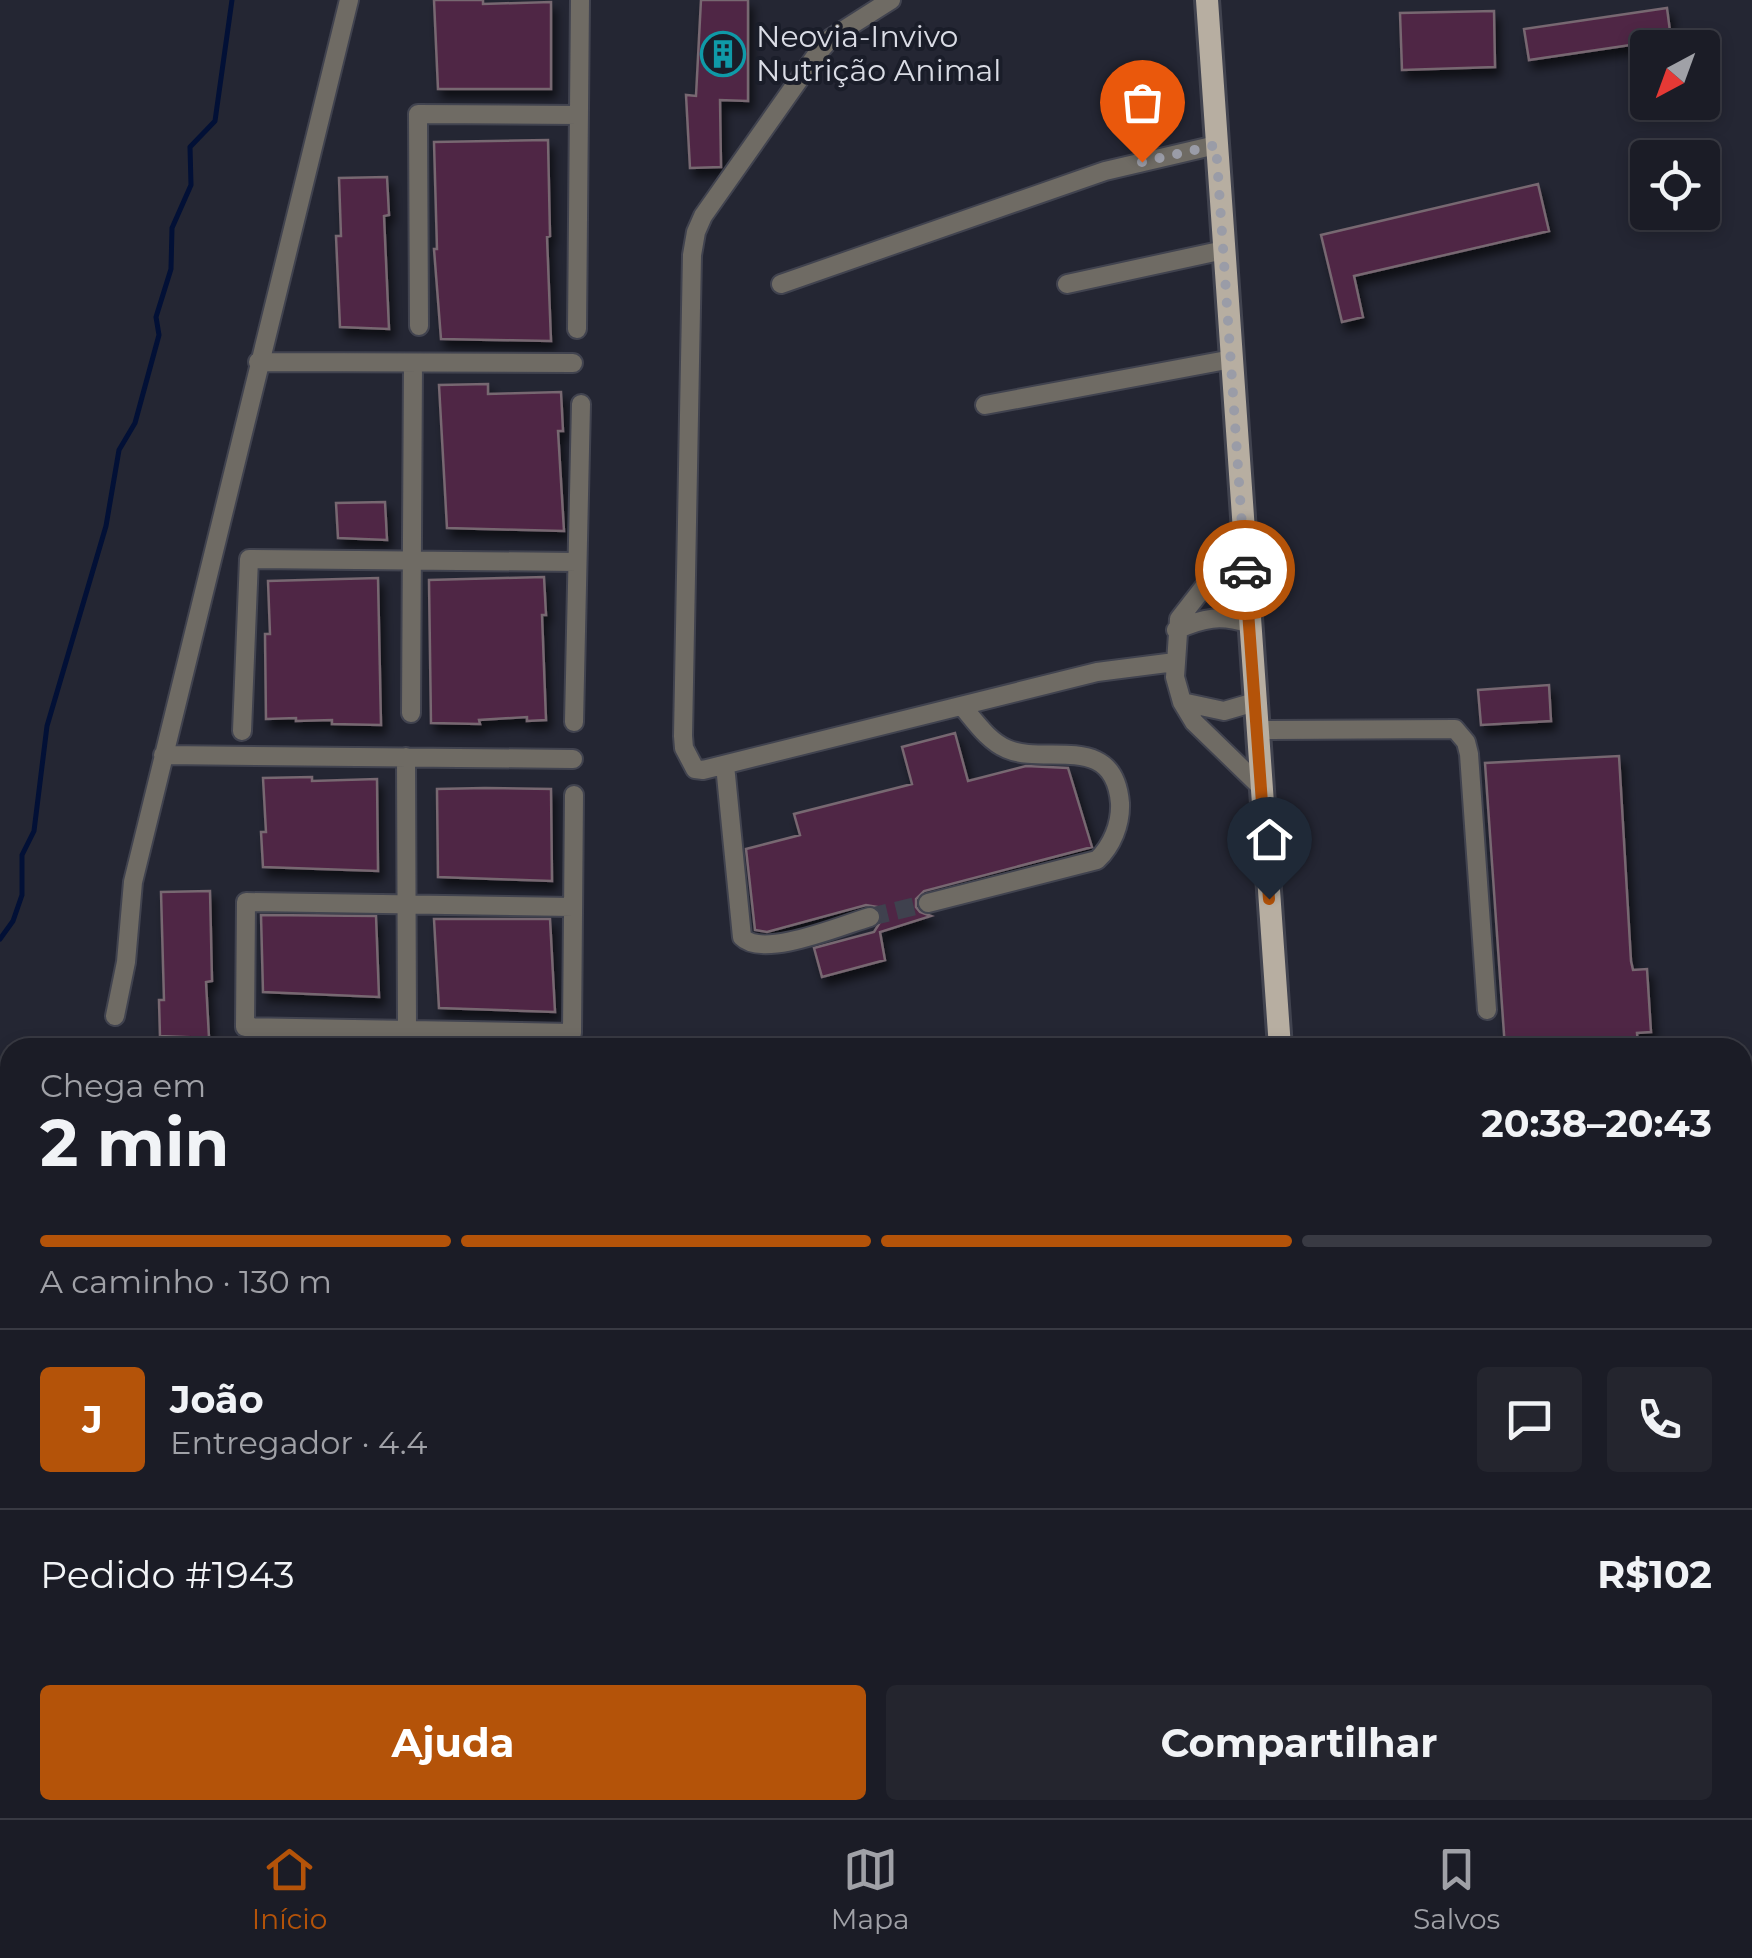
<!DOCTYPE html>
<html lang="pt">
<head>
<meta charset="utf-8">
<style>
	body { margin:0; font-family:Montserrat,sans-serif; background:#24252e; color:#f1f3f6; height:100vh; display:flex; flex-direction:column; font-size:38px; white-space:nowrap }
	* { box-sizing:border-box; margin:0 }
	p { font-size:32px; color:#a0a1a7 }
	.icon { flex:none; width:55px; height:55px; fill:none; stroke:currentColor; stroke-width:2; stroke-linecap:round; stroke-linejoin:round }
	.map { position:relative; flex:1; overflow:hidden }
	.side { position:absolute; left:0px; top:1038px; width:1752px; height:782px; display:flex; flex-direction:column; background:#1b1c26; border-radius:30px 30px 0 0; box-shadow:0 5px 15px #0003,0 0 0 2px #393a43 }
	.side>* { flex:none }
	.needle { width:65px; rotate:221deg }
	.buttons { position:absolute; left:1630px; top:30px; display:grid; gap:20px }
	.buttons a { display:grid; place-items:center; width:90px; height:90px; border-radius:10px; background:#1b1c26; box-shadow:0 5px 15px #0003,0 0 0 2px #393a43; font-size:50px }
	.pin { position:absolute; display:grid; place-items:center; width:85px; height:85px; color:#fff; margin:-102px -42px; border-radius:50% 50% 50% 0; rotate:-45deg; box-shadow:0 0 10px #0007 }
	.pin .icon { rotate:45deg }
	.courier { position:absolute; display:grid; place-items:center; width:100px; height:100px; margin:-50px; border:8px solid #b45309; border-radius:50%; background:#fff; color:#222; box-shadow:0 2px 12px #0007 }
	.overview em { font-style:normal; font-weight:700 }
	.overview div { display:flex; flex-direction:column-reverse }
	.overview { display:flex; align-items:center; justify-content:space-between; height:170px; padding:0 40px }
	h1 { font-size:65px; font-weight:700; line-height:75px }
	.bar { display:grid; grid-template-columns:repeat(4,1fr); gap:15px 10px; align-content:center; height:120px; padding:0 40px }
	.bar i { height:12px; border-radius:8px; background:#393a43 }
	.bar .on { background:#b45309 }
	.bar p { grid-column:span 4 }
	.line { display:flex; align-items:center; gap:25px; padding:0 40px; border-top:2px solid #393a43 }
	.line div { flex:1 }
	.round { display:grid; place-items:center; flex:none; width:105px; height:105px; border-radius:10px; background:#24252e }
	.cta { display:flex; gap:20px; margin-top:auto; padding:20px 40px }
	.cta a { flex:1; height:115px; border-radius:10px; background:#b45309; color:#fff; font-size:40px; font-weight:700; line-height:115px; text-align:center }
	.cta a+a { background:#24252e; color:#f1f3f6 }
	.menu { display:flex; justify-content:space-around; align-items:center; height:140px; border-top:2px solid #393a43; background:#1b1c26; font-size:28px; color:#a0a1a7 }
	.menu a { display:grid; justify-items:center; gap:5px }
	.menu .on { color:#b45309 }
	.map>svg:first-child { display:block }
	.forest { fill:url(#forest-firs) }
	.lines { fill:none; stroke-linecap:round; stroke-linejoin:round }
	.stream { stroke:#021036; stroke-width:5 }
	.building { fill:#502544; stroke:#776771; stroke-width:2.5; filter:url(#shadow) }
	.minor-tunnel { stroke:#3f414e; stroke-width:18; stroke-dasharray:18 9; stroke-linecap:butt }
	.minor-casing { stroke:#41434f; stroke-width:22 }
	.major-casing { stroke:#41434f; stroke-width:28 }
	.path { stroke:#6f717d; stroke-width:2.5; stroke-dasharray:2.5 8; stroke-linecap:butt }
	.minor { stroke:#6f6b64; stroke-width:18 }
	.major { stroke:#b7aea1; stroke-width:22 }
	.done { stroke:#9a9ca7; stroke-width:10; stroke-dasharray:0 18 }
	.route { stroke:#b45309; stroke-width:12 }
	.labels { text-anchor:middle; stroke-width:8; stroke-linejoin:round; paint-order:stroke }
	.poi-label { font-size:30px; fill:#dadce5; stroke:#1a1d29; text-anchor:start }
</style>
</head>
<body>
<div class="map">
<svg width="1752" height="1818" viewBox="0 0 1752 1818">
	<defs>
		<pattern id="forest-firs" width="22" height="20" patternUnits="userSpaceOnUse" patternTransform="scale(2.5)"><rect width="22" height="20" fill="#2e3b19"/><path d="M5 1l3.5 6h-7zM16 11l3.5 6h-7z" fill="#4c573a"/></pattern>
		<filter id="shadow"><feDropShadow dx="4.5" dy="8" stdDeviation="5" flood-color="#0009"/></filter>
	</defs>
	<rect width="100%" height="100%" fill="#242633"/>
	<path class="forest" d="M 1743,1499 L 1752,1503 L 1752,1647 L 1743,1638 Z"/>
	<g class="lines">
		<path class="stream" d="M 0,939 L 13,921 L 22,895 L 22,855 L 34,831 L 47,726 L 106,526 L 119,450 L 135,423 L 159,335 L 156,317 L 171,269 L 172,228 L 191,185 L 190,147 L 215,121 L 232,0
			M 0,1254 L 0,1267 L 10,1287
			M 0,1372 L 10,1356
			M 249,1810 L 253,1818"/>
	</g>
	<path class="building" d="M 434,0 L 483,0 L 483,4 L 551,2 L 551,89 L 438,89 Z
		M 701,0 L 748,0 L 748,101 L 720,100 L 721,167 L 690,168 L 686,95 L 696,96 Z
		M 1667,8 L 1671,39 L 1529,60 L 1524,29 Z
		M 1494,11 L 1495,67 L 1402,70 L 1400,13 Z
		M 548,140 L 550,236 L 547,237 L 551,341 L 441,339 L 434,249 L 437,249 L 434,142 Z
		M 387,177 L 389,215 L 384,216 L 389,329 L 340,327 L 336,236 L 341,236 L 339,178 Z
		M 1538,184 L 1549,231 L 1354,276 L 1363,317 L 1342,322 L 1321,235 Z
		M 488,384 L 488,394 L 561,392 L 563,431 L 558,431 L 564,531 L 447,528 L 439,385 Z
		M 385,502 L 387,540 L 338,538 L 336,503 Z
		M 544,577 L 546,615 L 542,615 L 546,720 L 527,721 L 527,717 L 479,720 L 480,724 L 431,723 L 429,580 Z
		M 378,578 L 381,725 L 332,724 L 332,720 L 296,721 L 296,718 L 266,719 L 265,634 L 270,634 L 268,581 Z
		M 1549,685 L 1551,721 L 1481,725 L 1478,690 Z
		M 955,733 L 968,781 L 1026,766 L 1068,768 L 1092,847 L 924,891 L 916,899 L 916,907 L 920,912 L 931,916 L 880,932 L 885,960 L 822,977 L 814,948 L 874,932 L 882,919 L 878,907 L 866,905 L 767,932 L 755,930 L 746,849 L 800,835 L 794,814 L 912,784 L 902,747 Z
		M 1619,756 L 1631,961 L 1633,970 L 1647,969 L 1651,1032 L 1637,1033 L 1638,1046 L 1505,1048 L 1485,763 Z
		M 312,777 L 312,781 L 377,779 L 378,871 L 263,867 L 261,832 L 266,832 L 263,778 Z
		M 485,788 L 551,789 L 552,881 L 438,877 L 437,789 Z
		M 210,891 L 212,981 L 206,982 L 209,1038 L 160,1036 L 159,1000 L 164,1000 L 161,892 Z
		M 261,915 L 376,916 L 379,997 L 263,992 Z
		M 434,919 L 550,919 L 555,1012 L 439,1008 Z"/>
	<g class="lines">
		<path class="minor-tunnel" d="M 870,917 L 928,903"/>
		<defs>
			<path id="minor" d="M 891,0 L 831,38 L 817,54 L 703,216 L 696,232 L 692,255 L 683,736 L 684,748 L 695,769 L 703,770 L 1097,672 L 1175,662
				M 781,284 L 1105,171 L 1216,145
				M 1067,284 L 1224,250
				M 419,326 L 418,114 L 579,115
				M 577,329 L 580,0
				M 258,362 L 573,363
				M 985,405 L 1232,359
				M 1243,537 L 1179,619 L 1175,677 L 1182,702 L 1194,722 L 1261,787
				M 1176,630 C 1203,618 1221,614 1249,624
				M 1182,702 L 1224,711 L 1255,702
				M 411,713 L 413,363
				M 574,722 L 581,404
				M 1257,730 L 1455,729 L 1466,742 L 1469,754 L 1487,1010
				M 242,731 L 249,559 L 577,562
				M 163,755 L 573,759
				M 406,757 L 407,1030
				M 725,765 L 742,937 C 763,959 842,925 870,917
				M 928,903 L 1097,860 C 1112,846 1121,824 1120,803 C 1114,731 1046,766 1007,749 C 988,741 975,721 962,706
				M 573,907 L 246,902 L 245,1027 L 572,1033 L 574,795
				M 115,1016 L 126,962 L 133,882 L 349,0
				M 1742,1356 L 1752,1347
				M 1252,1810 L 1259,1818
				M 1012,1818 L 1023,1810"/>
			<path id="major" d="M 1207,0 L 1280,1048
				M 1569,1810 L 1576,1818"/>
		</defs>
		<use href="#minor" class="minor-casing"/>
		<use href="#major" class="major-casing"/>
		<path class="path" d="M 608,1810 L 609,1818"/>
		<use href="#minor" class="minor"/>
		<use href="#major" class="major"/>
	</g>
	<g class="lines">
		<path class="done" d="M 1142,162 L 1216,145 L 1245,570"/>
		<path class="route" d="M 1245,570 L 1269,899"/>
	</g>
	<defs>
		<symbol id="building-ring" viewBox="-11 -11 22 22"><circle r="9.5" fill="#1a1d29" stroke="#0f9aa8" stroke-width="1.5"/><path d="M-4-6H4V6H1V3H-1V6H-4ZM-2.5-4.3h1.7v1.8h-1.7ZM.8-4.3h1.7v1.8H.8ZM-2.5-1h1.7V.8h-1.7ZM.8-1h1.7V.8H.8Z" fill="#0f9aa8"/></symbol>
	</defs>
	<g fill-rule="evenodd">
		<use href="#building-ring" x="698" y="29" width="50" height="50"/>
	</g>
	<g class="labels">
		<g class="poi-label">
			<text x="756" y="47">Neovia-Invivo<tspan x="756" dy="34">Nutrição Animal</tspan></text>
		</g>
	</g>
</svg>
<div class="buttons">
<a><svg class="needle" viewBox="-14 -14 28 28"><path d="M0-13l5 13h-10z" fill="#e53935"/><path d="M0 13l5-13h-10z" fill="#a0a1a7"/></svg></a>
<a><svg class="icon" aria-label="locate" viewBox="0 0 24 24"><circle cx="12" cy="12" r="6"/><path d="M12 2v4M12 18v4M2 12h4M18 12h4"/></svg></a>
</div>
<div class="pin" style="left:1142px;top:162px;background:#ea580c"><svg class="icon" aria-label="bag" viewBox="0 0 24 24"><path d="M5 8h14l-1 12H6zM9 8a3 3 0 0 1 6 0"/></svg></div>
<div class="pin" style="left:1269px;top:899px;background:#1f2937"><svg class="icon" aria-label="home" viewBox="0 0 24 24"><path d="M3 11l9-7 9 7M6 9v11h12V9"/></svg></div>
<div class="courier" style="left:1245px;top:570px"><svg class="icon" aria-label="car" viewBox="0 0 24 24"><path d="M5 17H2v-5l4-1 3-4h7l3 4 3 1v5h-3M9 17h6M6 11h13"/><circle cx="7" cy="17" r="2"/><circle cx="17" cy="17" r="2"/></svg></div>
<section class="side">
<div class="overview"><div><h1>2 min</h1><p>Chega em</p></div><em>20:38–20:43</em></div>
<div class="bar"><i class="on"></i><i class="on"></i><i class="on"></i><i></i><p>A caminho · 130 m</p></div>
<div class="line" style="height:180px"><b class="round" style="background:#b45309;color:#fff">J</b><div><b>João</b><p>Entregador · 4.4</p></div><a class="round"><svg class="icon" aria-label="chat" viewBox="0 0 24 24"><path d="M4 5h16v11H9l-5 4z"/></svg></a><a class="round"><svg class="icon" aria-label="phone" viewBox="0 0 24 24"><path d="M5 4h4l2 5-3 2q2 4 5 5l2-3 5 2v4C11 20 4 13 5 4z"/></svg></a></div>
<div class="line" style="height:130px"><div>Pedido #1943</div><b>R$102</b></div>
<div class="cta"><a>Ajuda</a><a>Compartilhar</a></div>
</section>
</div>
<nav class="menu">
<a class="on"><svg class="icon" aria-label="home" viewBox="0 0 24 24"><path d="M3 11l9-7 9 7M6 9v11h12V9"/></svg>Início</a>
<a><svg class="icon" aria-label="map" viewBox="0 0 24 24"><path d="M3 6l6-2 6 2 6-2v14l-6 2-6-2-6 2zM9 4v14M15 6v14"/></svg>Mapa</a>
<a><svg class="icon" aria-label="saved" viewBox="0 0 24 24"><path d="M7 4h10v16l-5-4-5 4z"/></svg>Salvos</a>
</nav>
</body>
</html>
